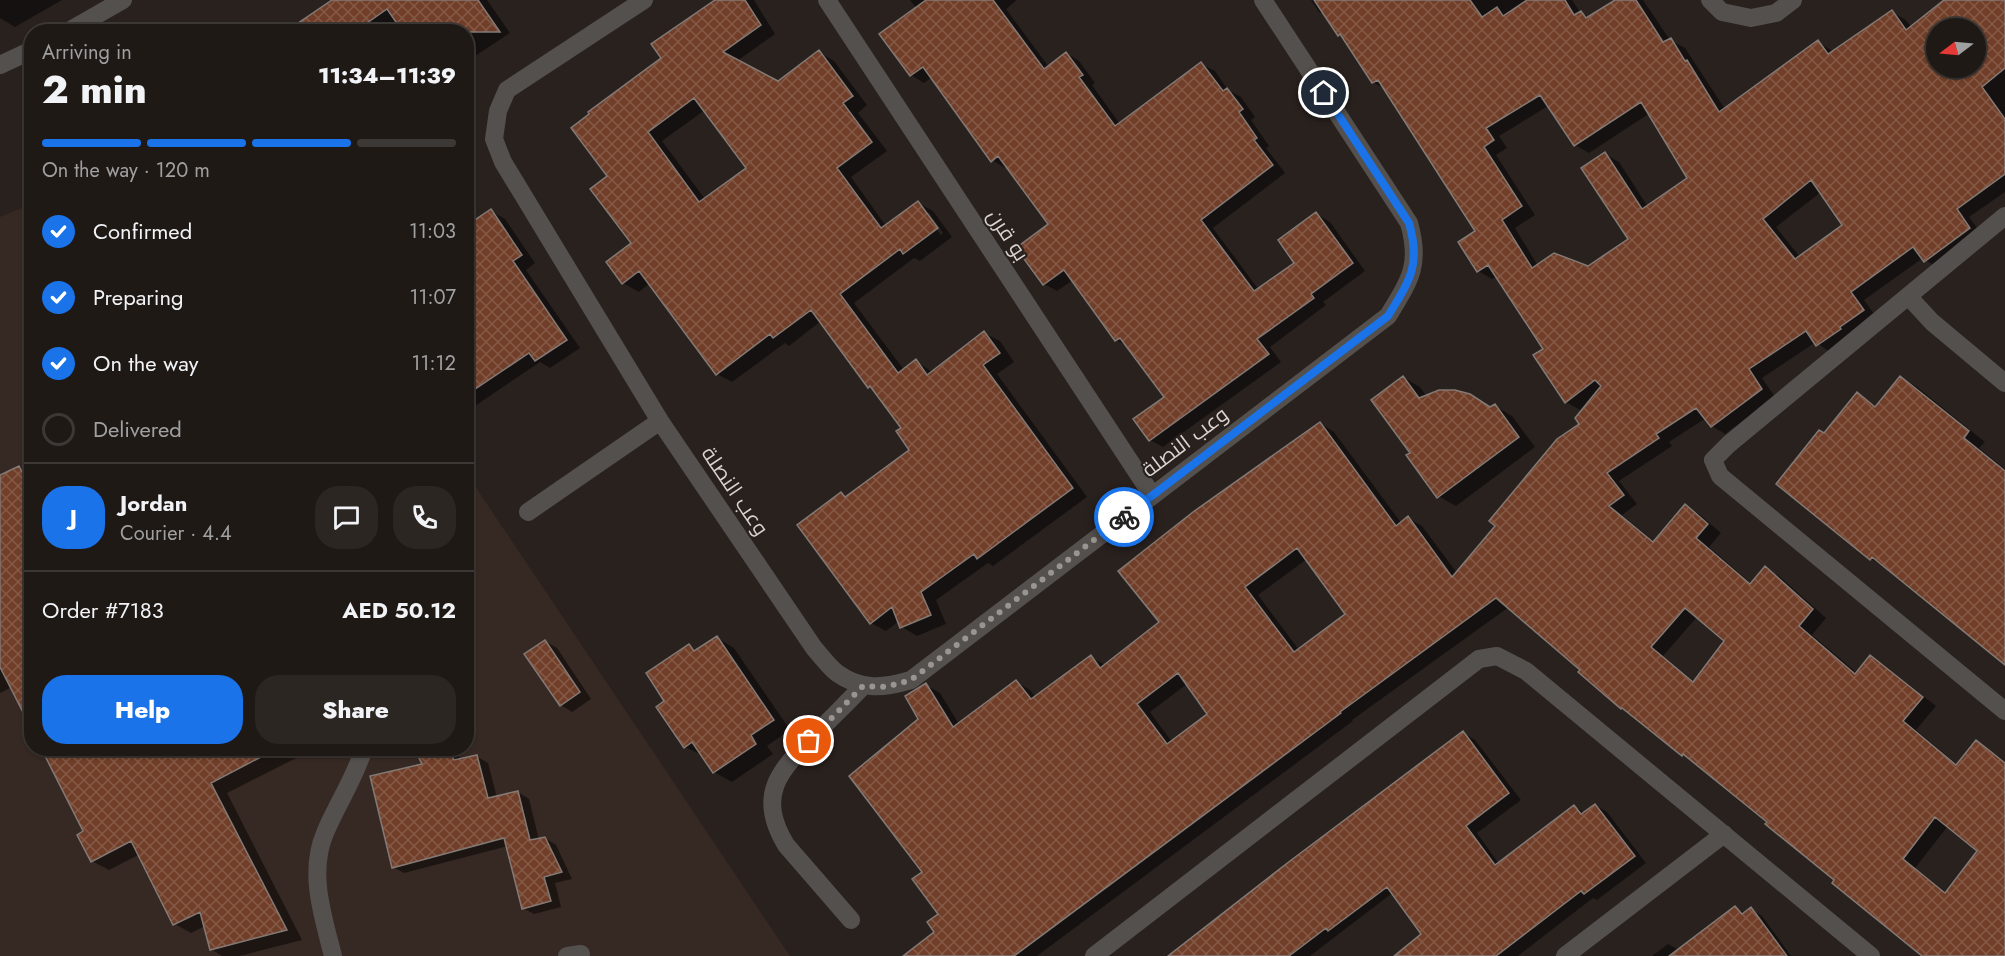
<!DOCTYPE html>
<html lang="en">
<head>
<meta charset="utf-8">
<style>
	body { margin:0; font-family:Jost,Cairo,sans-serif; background:#2c2623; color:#f1f3f6; height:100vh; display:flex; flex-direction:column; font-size:22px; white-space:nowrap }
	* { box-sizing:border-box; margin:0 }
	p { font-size:20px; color:#a1a0a1 }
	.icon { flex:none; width:33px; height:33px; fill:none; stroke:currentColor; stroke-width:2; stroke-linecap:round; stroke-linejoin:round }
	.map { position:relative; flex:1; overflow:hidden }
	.details { position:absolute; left:24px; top:24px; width:450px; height:732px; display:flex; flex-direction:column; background:#1f1916; border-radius:24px; box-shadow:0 2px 4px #0004,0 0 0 2px #3c3835 }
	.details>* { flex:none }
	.needle { width:39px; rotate:254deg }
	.controls { position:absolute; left:1926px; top:18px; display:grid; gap:12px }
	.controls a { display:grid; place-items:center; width:60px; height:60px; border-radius:50%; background:#1f1916; box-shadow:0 2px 4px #0004,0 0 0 2px #3c3835; font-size:30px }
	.pin { position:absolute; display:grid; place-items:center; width:51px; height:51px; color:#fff; margin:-26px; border:3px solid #fff; border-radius:50%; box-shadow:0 2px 6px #0007 }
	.courier { position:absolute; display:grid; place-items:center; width:60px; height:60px; margin:-30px; border:4px solid #1a73e8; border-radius:50%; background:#fff; color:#222; box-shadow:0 2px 8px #0007 }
	.overview em { font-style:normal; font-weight:800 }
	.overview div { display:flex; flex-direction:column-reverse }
	.overview { display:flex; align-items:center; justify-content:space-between; height:102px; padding:0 18px }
	h1 { font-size:39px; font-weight:800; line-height:45px }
	.bar { display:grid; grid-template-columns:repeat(4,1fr); gap:9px 6px; align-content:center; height:72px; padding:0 18px }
	.bar i { height:8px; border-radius:4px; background:#3c3835 }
	.bar .selected { background:#1a73e8 }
	.bar p { grid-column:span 4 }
	.line { display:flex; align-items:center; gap:15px; padding:0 18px; border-top:2px solid #3c3835 }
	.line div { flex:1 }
	.round { display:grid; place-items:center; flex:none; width:63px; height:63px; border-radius:24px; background:#2c2623 }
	ol { padding:0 18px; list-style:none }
	li { display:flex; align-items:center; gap:18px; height:66px }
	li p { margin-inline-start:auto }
	li .icon { padding:6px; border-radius:50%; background:#1a73e8; color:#fff; stroke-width:4 }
	li:last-child { color:#a1a0a1 }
	li i { width:33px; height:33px; border:3px solid #3c3835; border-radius:50% }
	.button { display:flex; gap:12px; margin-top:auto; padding:12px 18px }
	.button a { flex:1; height:69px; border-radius:24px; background:#1a73e8; color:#fff; font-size:24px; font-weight:800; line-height:69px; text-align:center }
	.button a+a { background:#2c2623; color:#f1f3f6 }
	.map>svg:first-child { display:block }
	.built { fill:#362822 }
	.shadow { fill:#0007; fill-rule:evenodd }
	.building { fill:url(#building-cross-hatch); stroke:#837a76; stroke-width:1.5; fill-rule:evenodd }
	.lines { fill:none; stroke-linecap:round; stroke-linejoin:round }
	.lane { stroke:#54504e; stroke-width:18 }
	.street { stroke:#54504e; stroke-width:18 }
	.done { stroke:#9b9592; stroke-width:6; stroke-dasharray:0 10.8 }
	.route { stroke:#1a73e8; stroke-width:8 }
	.labels { text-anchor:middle; stroke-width:4.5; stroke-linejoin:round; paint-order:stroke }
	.street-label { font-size:21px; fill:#d9d3d1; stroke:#29211e }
</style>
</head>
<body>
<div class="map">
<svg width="2005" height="956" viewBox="0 0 2005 956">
	<defs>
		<pattern id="building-cross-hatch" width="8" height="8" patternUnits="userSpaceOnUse" patternTransform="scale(1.5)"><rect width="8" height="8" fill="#713f29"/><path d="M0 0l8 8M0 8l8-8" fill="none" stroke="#855a47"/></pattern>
	</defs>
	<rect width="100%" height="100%" fill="#29211e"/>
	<path class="built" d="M 31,204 L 32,748 L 466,748 L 467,474 L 790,956 L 0,956 L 0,217 Z"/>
	<path class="shadow" d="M 0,0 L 62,0 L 15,27 L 0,18 Z
		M 335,0 L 487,0 L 510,33 L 466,62 L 466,32 L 389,32 L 388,29 L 383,32 L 288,32 Z
		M 717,0 L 754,0 L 775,34 L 737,61 L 778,83 L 819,52 L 834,61 L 867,105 L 858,113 L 887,151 L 851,177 L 886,226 L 918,203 L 933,211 L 952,237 L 920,261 L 914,258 L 854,303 L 904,370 L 916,361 L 932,372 L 984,333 L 1000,341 L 1014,362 L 997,374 L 1087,497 L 993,566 L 988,563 L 936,600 L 946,624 L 917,636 L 902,627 L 899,621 L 886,631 L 871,623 L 841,494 L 847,497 L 912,451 L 903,428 L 875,390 L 869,386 L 821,321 L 789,346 L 785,343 L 732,382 L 717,374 L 650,283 L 639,292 L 623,283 L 633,244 L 609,176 L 663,58 ZM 705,110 L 748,168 L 705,199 L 662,141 ZM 925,213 L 929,213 L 943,233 L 941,235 Z
		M 910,0 L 1017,0 L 1006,9 L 1049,67 L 1066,53 L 1079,61 L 1095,83 L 1092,85 L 1120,124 L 1201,64 L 1215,71 L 1228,90 L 1241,97 L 1255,117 L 1251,120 L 1269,146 L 1266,148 L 1285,173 L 1213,228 L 1259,290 L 1296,263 L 1317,214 L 1330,222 L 1365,271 L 1323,302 L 1326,305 L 1270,347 L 1281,362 L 1163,447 L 1150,440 L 1166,397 L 1128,346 L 1116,340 L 1073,280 L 1057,291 L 1044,284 L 1050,224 L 1007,166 L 1005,168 L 992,160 L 932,77 L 924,83 L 911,75 L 917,9 Z
		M 1311,0 L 1572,0 L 1580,12 L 1590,18 L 1618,0 L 1643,0 L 1670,40 L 1685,48 L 1725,109 L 1818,42 L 1834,52 L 1892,12 L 1906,20 L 1912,28 L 1965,0 L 2005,0 L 2005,192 L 1969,217 L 1983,236 L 1939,269 L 1923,258 L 1864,300 L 1877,318 L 1831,353 L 1816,342 L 1762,378 L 1775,397 L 1725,434 L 1712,426 L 1706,418 L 1669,442 L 1672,446 L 1619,481 L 1637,504 L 1622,515 L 1655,542 L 1685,506 L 1699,514 L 1721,533 L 1709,547 L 1752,584 L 1765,568 L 1779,576 L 1826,618 L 1812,635 L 1857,673 L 1870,657 L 1884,665 L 1936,706 L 1916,730 L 1958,765 L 1977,742 L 2005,761 L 2005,956 L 1925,956 L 1769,822 L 1692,760 L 1682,754 L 1509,607 L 1352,720 L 1353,721 L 1037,956 L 905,956 L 936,932 L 940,914 L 924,872 L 920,719 L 926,685 L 940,693 L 959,724 L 1016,682 L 1030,690 L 1036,698 L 1091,657 L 1105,665 L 1162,622 L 1320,423 L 1334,432 L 1402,524 L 1408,518 L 1422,526 L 1457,573 L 1581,425 L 1582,411 L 1566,402 L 1545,349 L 1497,276 L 1492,279 L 1478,271 L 1460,242 L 1477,231 L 1386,90 L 1373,82 L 1345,38 L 1339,34 L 1327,16 L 1319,12 ZM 1936,28 L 1976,28 L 1976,68 L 1936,68 ZM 1548,106 L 1575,145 L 1589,153 L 1650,113 L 1689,178 L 1648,207 L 1619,162 L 1605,154 L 1630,239 L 1588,268 L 1538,266 L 1515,228 L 1535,215 L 1496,155 L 1507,148 L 1499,136 ZM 1821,192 L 1844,225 L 1800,257 L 1776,227 ZM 1307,559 L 1347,614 L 1299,650 L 1258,595 ZM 1697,617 L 1726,641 L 1695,682 L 1663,656 ZM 1187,684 L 1209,714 L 1172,742 L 1150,712 ZM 1948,826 L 1979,850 L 1947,893 L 1915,868 Z
		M 491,211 L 505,219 L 535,263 L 526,270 L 580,348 L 550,368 L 540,362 L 466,412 L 466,228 Z
		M 1403,377 L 1420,387 L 1427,397 L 1491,408 L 1495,406 L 1512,416 L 1535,447 L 1456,506 L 1438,496 L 1412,453 Z
		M 1901,377 L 1917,387 L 1985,442 L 1979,448 L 2005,469 L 2005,662 L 1887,568 L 1871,559 L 1778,484 L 1825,435 L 1857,394 L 1877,407 Z
		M 19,467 L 32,474 L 32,726 L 12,687 L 0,693 L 0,477 Z
		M 717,638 L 734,648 L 790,730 L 767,746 L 773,754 L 732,782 L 714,772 L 704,756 L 685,747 L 666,701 L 689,646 L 698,651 Z
		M 545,641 L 557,648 L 591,699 L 572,712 L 561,705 Z
		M 1463,733 L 1475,740 L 1521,800 L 1477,833 L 1499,864 L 1574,806 L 1585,813 L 1595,805 L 1607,812 L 1646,863 L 1597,900 L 1593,898 L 1518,956 L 1396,956 L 1423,934 L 1412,878 L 1310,956 L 1171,956 Z
		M 43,748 L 316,748 L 227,793 L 302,940 L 239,956 L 222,956 L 211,949 L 205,926 L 191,933 L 175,924 L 140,854 L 109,870 L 92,861 L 85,832 Z
		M 416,748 L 455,748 L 461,760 L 476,756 L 488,763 L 497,798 L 518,792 L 529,799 L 539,840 L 545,838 L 556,845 L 572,879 L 555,883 L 561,907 L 534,914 L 523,908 L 508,846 L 404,873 L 393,867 L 424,765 Z
		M 1735,907 L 1745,913 L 1751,909 L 1762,916 L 1791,956 L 1652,956 L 1668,944 L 1679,950 Z"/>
	<path class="building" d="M 332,0 L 478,0 L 500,32 L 403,32 L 387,9 L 354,32 L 285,32 Z
		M 715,0 L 745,0 L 761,25 L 723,52 L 778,81 L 819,50 L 853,96 L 843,103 L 872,142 L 837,168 L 881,228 L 918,201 L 938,228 L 903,254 L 900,249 L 840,294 L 898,373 L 916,359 L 927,375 L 984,331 L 1000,353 L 983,365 L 1073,488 L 977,559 L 974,554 L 921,592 L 931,615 L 900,628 L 892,607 L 870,624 L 797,525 L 841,492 L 845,497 L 909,450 L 896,431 L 901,428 L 870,386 L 868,388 L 811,310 L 773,338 L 770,334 L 716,375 L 639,271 L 622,284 L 606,262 L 631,243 L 590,189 L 607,176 L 571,128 L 589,114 L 588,112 L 661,58 L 651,44 ZM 694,98 L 746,168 L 699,202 L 648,132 Z
		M 926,0 L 993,0 L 1044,69 L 1066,52 L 1083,75 L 1079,77 L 1115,126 L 1201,62 L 1223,91 L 1227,88 L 1243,109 L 1239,112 L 1257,138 L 1254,140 L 1273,165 L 1201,220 L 1254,291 L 1294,263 L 1278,240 L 1316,212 L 1353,263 L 1311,294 L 1314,298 L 1257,339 L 1269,354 L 1149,441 L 1133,419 L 1164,397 L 1120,338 L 1115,341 L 1064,270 L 1043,285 L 1016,248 L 1048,224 L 998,156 L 991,162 L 923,67 L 910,76 L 879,34 Z
		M 1314,0 L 1470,0 L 1482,17 L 1497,7 L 1503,16 L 1527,0 L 1565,0 L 1574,15 L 1581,11 L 1586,18 L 1615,0 L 1636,0 L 1663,42 L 1671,38 L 1685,61 L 1687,60 L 1719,112 L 1818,40 L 1828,54 L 1892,10 L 1906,30 L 1944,0 L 2005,0 L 2005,68 L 1982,87 L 2005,119 L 2005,174 L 1957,209 L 1970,228 L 1924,262 L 1913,247 L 1851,292 L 1864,310 L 1840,327 L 1841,329 L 1816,346 L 1806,331 L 1749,369 L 1762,389 L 1711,427 L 1696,408 L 1656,434 L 1659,438 L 1607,473 L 1624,495 L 1609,506 L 1653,542 L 1685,504 L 1708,524 L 1696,538 L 1750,584 L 1765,566 L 1813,609 L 1799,626 L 1855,674 L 1870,655 L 1923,697 L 1903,721 L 1956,765 L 1976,740 L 2005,763 L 2005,956 L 1922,956 L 1832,883 L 1834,880 L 1765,824 L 1767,822 L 1683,754 L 1682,756 L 1622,708 L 1621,709 L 1578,672 L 1580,670 L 1496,598 L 1340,712 L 1341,713 L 1014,956 L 903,956 L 934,932 L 927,922 L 938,914 L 912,879 L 922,872 L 849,776 L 918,719 L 905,696 L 926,683 L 953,727 L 1016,680 L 1031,699 L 1091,655 L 1100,668 L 1159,622 L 1118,571 L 1193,512 L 1320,422 L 1396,526 L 1408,516 L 1452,577 L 1495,526 L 1489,521 L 1557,439 L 1579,424 L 1575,418 L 1601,386 L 1595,380 L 1565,403 L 1533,355 L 1543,349 L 1488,265 L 1477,272 L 1458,242 L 1475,231 L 1378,80 L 1372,83 L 1340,34 L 1338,36 ZM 1936,28 L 1976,28 L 1976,68 L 1936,68 ZM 1540,95 L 1574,146 L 1641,102 L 1687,178 L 1642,209 L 1605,152 L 1581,168 L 1628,239 L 1588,266 L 1554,253 L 1532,268 L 1502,220 L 1522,206 L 1484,147 L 1494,140 L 1486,128 ZM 1811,180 L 1842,225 L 1795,259 L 1763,219 ZM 1297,548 L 1345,614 L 1294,652 L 1245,587 ZM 1685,608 L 1724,641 L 1693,682 L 1651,647 ZM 1178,673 L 1207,714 L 1167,744 L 1137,704 ZM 1935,817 L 1977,851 L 1945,893 L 1903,859 Z
		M 491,209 L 522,255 L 513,261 L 567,340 L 535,361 L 529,353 L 466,395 L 466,226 Z
		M 1403,376 L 1419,398 L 1439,390 L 1455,390 L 1470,394 L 1490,407 L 1495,404 L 1519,437 L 1437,498 L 1406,455 L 1410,453 L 1371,400 Z
		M 1900,376 L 1969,431 L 1964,438 L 2005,471 L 2005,665 L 1872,557 L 1870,560 L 1776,484 L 1819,430 L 1824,433 L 1857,392 L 1875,407 Z
		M 19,466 L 32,490 L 32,730 L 0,667 L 0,475 Z
		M 717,636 L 774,720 L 751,735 L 756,744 L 713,773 L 692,742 L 684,748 L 656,707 L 664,701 L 646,673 L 689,644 L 694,651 Z
		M 545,640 L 580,692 L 560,706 L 524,654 Z
		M 1463,731 L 1509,793 L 1466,826 L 1495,865 L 1574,805 L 1581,814 L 1595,804 L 1635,856 L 1584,894 L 1581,891 L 1496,956 L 1394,956 L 1421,934 L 1387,887 L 1328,931 L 1326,928 L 1289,956 L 1168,956 L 1290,861 Z
		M 41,748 L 278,748 L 211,783 L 287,930 L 210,950 L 200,912 L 173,925 L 131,841 L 91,862 L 77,835 L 83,831 Z
		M 414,748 L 448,748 L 454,760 L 477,755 L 488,798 L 518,791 L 530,840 L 545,837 L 562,872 L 544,877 L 551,901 L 522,909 L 504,838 L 392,868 L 370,776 L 422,764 Z
		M 1735,906 L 1742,914 L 1751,907 L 1787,956 L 1669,956 Z"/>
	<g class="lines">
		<path class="lane" d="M 851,920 L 786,845 C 756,795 779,771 814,736 C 830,719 847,703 863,686
			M 333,956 C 323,916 308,873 325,833 C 337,804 355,778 364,748
			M 567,956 L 581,954"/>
		<path class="street" d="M 644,0 L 507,90 L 498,111 L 494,139 L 503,162 L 660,421 L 814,648 C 821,656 829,667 837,673 C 862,691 884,688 911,680 L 1388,316 C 1410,280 1421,265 1409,223 L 1263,0
			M 827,0 L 1152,495
			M 1710,0 L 1722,12 L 1751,18 L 1776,13 L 1793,0
			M 67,32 L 123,0
			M 0,65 L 32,50
			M 2005,216 L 1729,444 L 1713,460 L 1720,476 L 2005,711
			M 1908,296 L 1932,322 L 2005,383
			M 528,512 L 660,421
			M 1094,956 L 1479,659 L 1497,656 L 1526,671 L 1871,956
			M 1565,956 L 1724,834"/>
	</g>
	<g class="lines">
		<path class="done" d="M 809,741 L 863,686 L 886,687 L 911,680 L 1124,517"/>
		<path class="route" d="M 1124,517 L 1388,316 C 1410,280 1421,265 1409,223 L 1324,93"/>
	</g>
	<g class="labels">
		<g class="street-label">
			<text transform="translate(1008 235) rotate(57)" y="7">بو قرن</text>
			<text transform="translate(1185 442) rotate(-37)" y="7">وعب النصلة</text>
			<text transform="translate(735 491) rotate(56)" y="7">وعب النصلة</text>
		</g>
	</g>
</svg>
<div class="controls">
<a><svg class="needle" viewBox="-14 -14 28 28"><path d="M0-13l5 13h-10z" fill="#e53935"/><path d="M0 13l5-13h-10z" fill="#a1a0a1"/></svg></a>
</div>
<div class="pin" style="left:809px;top:741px;background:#ea580c"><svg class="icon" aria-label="bag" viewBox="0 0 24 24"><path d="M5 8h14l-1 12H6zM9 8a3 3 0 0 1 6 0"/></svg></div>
<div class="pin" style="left:1324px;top:93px;background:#1f2937"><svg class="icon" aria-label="home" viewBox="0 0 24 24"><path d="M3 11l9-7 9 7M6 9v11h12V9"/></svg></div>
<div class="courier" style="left:1124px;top:517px"><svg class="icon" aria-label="bike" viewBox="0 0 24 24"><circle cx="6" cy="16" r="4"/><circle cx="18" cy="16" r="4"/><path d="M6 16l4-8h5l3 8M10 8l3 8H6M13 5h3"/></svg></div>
<section class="details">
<div class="overview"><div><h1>2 min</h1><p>Arriving in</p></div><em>11:34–11:39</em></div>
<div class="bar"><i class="selected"></i><i class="selected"></i><i class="selected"></i><i></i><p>On the way · 120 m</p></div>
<ol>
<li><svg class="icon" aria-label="check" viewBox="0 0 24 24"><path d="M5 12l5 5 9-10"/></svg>Confirmed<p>11:03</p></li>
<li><svg class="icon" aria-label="check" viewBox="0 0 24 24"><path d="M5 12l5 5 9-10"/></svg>Preparing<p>11:07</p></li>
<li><svg class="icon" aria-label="check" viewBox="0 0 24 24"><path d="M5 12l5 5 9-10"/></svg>On the way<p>11:12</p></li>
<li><i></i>Delivered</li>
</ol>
<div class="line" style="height:108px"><b class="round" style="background:#1a73e8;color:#fff">J</b><div><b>Jordan</b><p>Courier · 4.4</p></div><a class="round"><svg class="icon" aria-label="chat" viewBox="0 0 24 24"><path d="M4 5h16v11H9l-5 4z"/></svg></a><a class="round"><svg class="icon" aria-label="phone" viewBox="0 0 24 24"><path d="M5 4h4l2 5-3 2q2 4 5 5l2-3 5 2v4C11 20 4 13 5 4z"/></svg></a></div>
<div class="line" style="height:78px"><div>Order #7183</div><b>AED 50.12</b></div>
<div class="button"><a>Help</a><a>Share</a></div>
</section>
</div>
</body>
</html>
